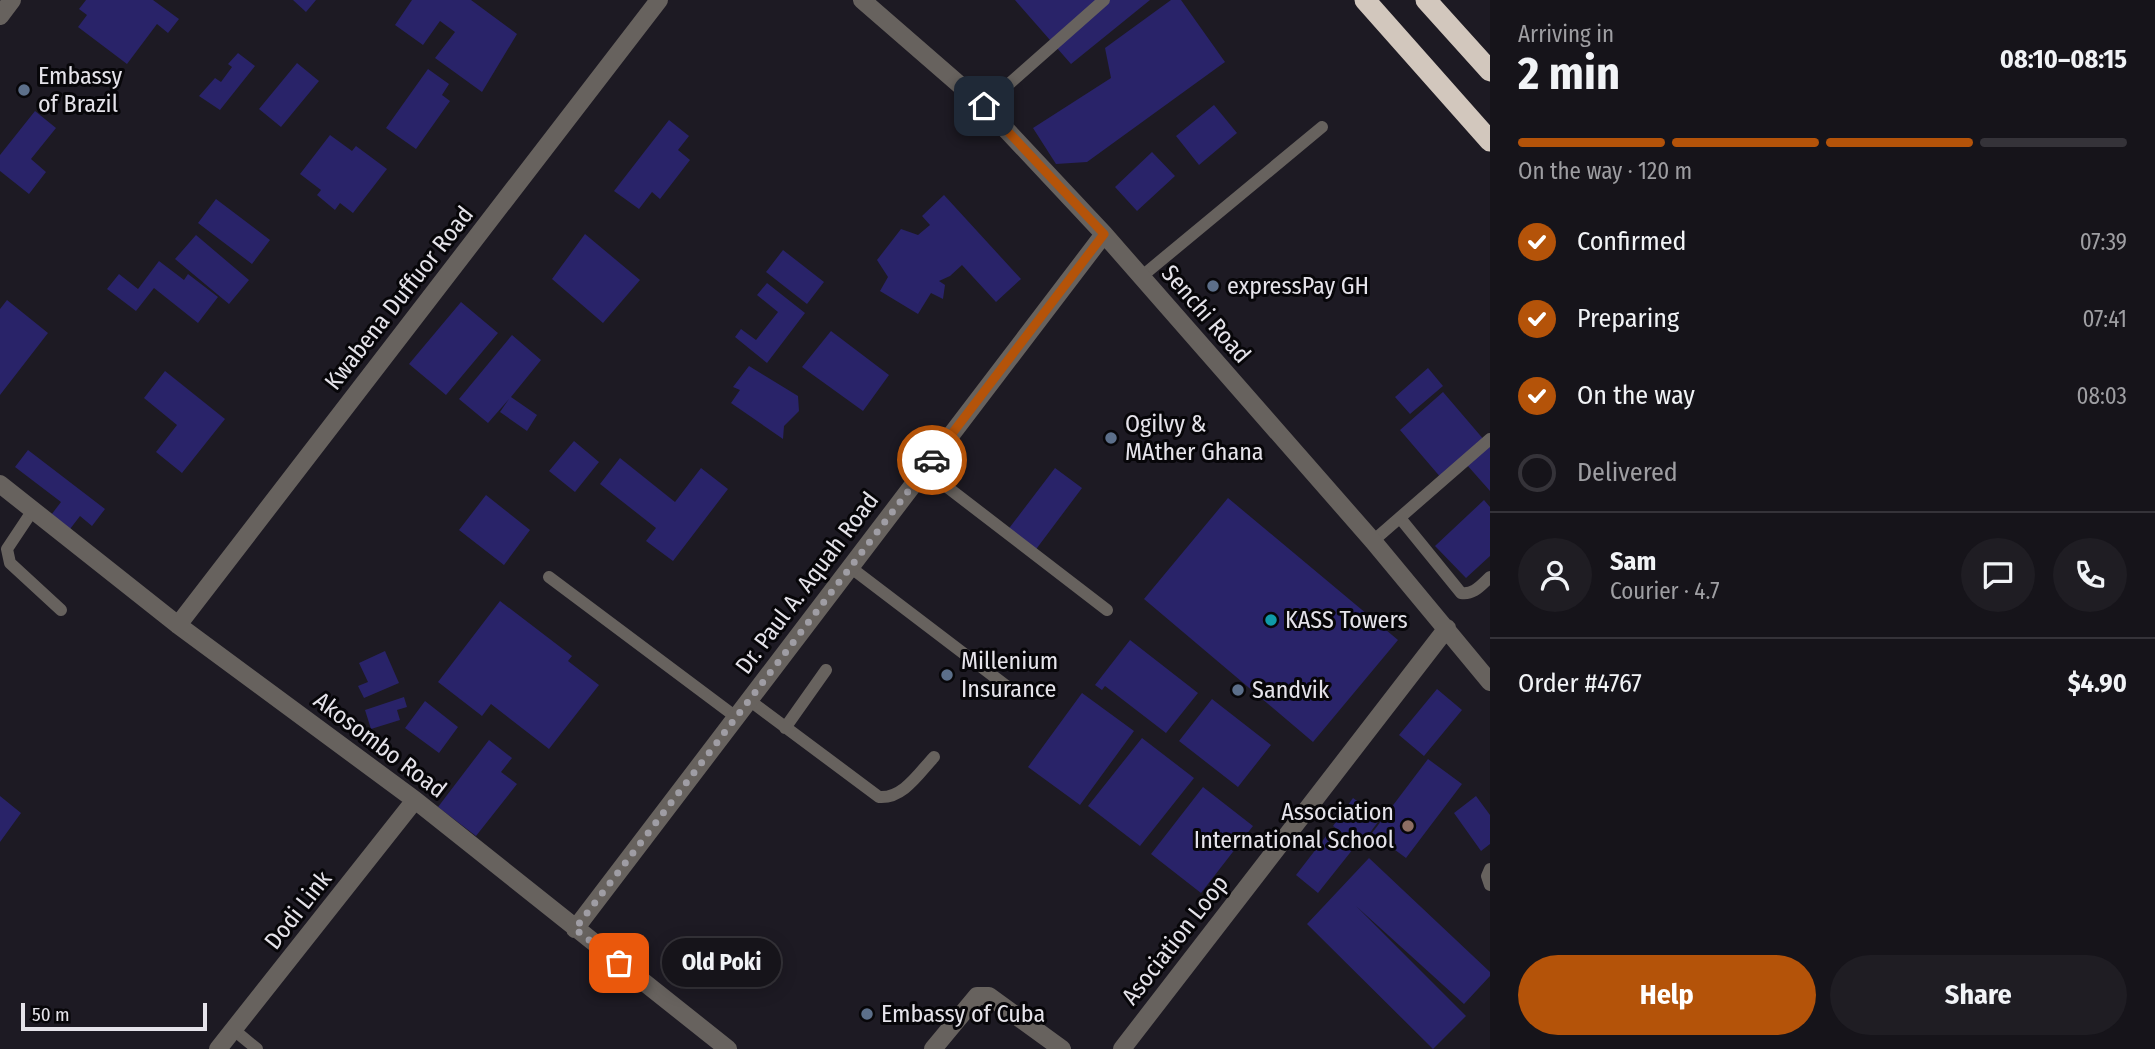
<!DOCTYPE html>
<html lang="en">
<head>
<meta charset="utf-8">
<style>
	body { margin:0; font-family:"Fira Sans Condensed",sans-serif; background:#1f1d23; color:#f1f3f6; height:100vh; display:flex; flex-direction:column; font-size:26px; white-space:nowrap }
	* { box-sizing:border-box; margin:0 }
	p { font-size:23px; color:#9e9ea2 }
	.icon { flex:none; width:38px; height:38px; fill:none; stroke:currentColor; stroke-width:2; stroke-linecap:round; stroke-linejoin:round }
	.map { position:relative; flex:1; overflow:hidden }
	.panel { display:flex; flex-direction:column; background:#16141a; width:665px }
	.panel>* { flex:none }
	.scale { position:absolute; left:21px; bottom:18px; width:186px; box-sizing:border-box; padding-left:7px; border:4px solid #e5e3ea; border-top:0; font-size:19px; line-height:24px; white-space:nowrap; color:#e5e3ea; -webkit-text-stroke:5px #070609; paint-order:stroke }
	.pin { position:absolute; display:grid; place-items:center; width:60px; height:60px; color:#fff; margin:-30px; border-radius:14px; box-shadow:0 4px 10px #0006 }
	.courier { position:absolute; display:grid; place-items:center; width:70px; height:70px; margin:-35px; border:5px solid #b45309; border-radius:50%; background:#fff; color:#222; box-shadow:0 2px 9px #0007 }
	.bubble { position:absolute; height:49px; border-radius:24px; background:#16141a; box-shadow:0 4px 18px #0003,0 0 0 2px #353339; font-size:23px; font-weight:700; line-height:49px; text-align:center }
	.headline em { font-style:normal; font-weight:700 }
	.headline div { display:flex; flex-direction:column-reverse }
	.headline { display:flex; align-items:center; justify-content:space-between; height:119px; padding:0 28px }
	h1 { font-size:46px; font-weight:700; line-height:52px }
	.bar { display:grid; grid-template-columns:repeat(4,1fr); gap:10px 7px; align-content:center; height:84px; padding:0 28px }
	.bar i { height:9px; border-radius:5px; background:#353339 }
	.bar .active { background:#b45309 }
	.bar p { grid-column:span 4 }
	.line { display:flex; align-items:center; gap:18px; padding:0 28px; border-top:2px solid #353339 }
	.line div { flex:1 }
	.round { display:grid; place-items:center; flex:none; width:74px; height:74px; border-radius:37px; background:#1f1d23 }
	ol { padding:0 28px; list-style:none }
	li { display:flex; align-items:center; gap:21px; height:77px }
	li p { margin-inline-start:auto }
	li .icon { padding:7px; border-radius:50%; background:#b45309; color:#fff; stroke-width:4 }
	li:last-child { color:#9e9ea2 }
	li i { width:38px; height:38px; border:4px solid #353339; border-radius:50% }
	.action { display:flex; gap:14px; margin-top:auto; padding:14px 28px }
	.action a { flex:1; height:80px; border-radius:42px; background:#b45309; color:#fff; font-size:28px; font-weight:700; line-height:80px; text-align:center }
	.action a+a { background:#1f1d23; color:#f1f3f6 }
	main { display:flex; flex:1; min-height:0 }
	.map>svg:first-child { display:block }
	.building { fill:#292369 }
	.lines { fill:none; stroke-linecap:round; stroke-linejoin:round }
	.lane { stroke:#67625e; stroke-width:12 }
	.street { stroke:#67625e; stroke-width:18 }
	.highway { stroke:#d2c7bd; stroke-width:21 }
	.done { stroke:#9f9da4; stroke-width:7; stroke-dasharray:0 12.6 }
	.route { stroke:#b45309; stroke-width:9 }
	.service-dot { fill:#5c6f8a; stroke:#070609; stroke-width:2.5 }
	.culture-dot { fill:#0f9aa8; stroke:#070609; stroke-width:2.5 }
	.education-dot { fill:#8d6e63; stroke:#070609; stroke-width:2.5 }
	.labels { text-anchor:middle; stroke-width:6; stroke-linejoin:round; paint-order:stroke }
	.poi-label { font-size:24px; fill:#e5e3ea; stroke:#070609; text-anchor:start }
	.street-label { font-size:24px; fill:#e5e3ea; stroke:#070609 }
</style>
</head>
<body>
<main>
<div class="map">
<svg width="1490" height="1049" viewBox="0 0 1490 1049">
	<rect width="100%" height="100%" fill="#1d1a23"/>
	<path class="building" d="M 86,0 L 153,0 L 179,19 L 168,33 L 157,24 L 127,64 L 78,27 L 87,15 L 79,9 Z
		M 293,0 L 316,0 L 306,12 Z
		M 412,0 L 471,0 L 517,34 L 482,92 L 435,58 L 455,32 L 440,21 L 423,45 L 395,25 Z
		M 1015,0 L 1150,0 L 1071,64 Z
		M 1171,0 L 1181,0 L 1225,62 L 1087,162 L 1056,164 L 1033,128 L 1111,78 L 1105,48 Z
		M 238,53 L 255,66 L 220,110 L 199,96 L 215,78 L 221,82 L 232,67 L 228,64 Z
		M 297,63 L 319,81 L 281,127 L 259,109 Z
		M 428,69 L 449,84 L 442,95 L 450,101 L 416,149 L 386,128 Z
		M 1214,105 L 1237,133 L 1199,165 L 1176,136 Z
		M 35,111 L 56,128 L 31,159 L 46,172 L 29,194 L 0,171 L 0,155 Z
		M 669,120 L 689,136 L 678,150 L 690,160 L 660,199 L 652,192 L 639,209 L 614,191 Z
		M 330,135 L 352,151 L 356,146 L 387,169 L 353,213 L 340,203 L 335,210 L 317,195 L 321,190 L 300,174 Z
		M 1152,152 L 1175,176 L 1137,211 L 1115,187 Z
		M 944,195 L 1021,279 L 996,302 L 962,265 L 950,276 L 939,281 L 945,285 L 943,299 L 931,293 L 918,314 L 880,291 L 888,277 L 877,260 L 901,229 L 918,235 L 930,225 L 922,216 Z
		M 216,199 L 270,240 L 252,264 L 198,223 Z
		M 585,234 L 640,280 L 603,323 L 552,279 Z
		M 196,235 L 249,280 L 229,304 L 175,259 Z
		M 783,250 L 824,282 L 807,304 L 766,272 Z
		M 159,261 L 184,280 L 188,274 L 218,297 L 198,323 L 154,288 L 136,311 L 107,289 L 119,274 L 138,289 Z
		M 767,283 L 805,313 L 767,363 L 735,337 L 741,329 L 756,340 L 778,312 L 757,295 Z
		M 7,300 L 48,333 L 0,395 L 0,309 Z
		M 461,302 L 498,333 L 446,395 L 409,364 Z
		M 831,331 L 889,375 L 863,411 L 802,367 Z
		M 512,335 L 541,360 L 511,397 L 537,415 L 527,431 L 500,412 L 509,399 L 488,423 L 459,399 Z
		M 749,366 L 798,396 L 799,411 L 784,426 L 783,439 L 731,403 L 740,390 L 733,387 Z
		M 1428,368 L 1443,386 L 1410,414 L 1395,397 Z
		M 165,371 L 225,419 L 182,473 L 156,452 L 177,425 L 144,398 Z
		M 1443,392 L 1485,441 L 1442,479 L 1400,430 Z
		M 574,441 L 599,462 L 575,492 L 549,471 Z
		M 1490,445 L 1490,491 L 1467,465 Z
		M 28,450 L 105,509 L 92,526 L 80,516 L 67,533 L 48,519 L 61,502 L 15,467 Z
		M 620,458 L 675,502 L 701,468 L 728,489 L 673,561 L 646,541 L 656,528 L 600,484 Z
		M 1055,468 L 1082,488 L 1034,552 L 1007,531 Z
		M 486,495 L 530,530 L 504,565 L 459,530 Z
		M 1228,498 L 1398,640 L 1313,742 L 1144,599 Z
		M 1484,500 L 1490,507 L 1490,556 L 1466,578 L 1435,546 Z
		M 500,601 L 572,656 L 568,661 L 599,685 L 549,749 L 491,704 L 482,716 L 438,682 Z
		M 1130,640 L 1198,693 L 1166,733 L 1105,686 L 1102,690 L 1095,685 Z
		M 385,651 L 399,683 L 364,698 L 358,686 L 368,682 L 359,663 Z
		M 1437,689 L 1462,710 L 1424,756 L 1399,735 Z
		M 1082,693 L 1134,731 L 1080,805 L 1028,767 Z
		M 404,697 L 407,707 L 397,710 L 400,720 L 371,729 L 365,710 Z
		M 1212,699 L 1271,745 L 1238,787 L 1179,741 Z
		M 425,701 L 458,727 L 439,753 L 405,728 Z
		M 1142,738 L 1194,778 L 1140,846 L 1088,806 Z
		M 489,740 L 512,758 L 501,772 L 517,784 L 476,836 L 438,807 Z
		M 1428,759 L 1462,784 L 1406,858 L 1372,833 Z
		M 1203,787 L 1253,826 L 1201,893 L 1151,854 Z
		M 0,796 L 21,813 L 0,842 Z
		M 1476,796 L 1490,815 L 1490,844 L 1481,851 L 1454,813 Z
		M 1353,798 L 1381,818 L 1360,846 L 1333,826 Z
		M 1330,831 L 1353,849 L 1318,893 L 1296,875 Z
		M 1369,858 L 1490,972 L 1490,976 L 1464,1004 L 1356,906 L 1466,1016 L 1433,1049 L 1307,924 Z"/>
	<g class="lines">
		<path class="lane" d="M 984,106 L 1104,0
			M 1141,277 L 1322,127
			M 925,470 L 1107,610
			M 33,510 L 7,549 L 10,563 L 61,610
			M 1400,518 L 1461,593 C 1474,595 1481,585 1490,577
			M 1373,541 L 1490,439
			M 850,567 L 1009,688
			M 549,577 L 736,717
			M 749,700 L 879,797 C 903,799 919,773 934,757
			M 785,728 L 826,670
			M 1490,869 L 1487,876 L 1490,885
			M 234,1030 L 257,1049"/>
		<path class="street" d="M 862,0 L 984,106 L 1104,234 L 1373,541 L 1490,682
			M 0,16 L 12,0
			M 0,484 L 178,625 L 415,800 L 728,1049
			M 178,625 L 659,0
			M 575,929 L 1104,234
			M 218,1049 L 415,800
			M 933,1049 L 977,996 L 989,996 L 1062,1049
			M 1122,1049 L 1447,628"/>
		<path class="highway" d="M 1365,0 L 1490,141
			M 1426,0 L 1490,71"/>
	</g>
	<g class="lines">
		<path class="done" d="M 619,963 L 575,929 L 932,460"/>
		<path class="route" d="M 932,460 L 1104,234 L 984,106"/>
	</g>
	<g class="service-dot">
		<circle cx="24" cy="90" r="7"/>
		<circle cx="1213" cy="286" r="7"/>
		<circle cx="1111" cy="438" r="7"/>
		<circle cx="947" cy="675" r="7"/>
		<circle cx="1238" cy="690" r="7"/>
		<circle cx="867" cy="1014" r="7"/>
	</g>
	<circle class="culture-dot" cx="1271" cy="620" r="7"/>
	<circle class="education-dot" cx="1408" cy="826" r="7"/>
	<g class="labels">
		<g class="poi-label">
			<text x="38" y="84">Embassy<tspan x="38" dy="28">of Brazil</tspan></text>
			<text x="1227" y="294">expressPay GH</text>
			<text x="1125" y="432">Ogilvy &amp;<tspan x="1125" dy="28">MAther Ghana</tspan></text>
			<text x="1285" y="628">KASS Towers</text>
			<text x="961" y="669">Millenium<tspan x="961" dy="28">Insurance</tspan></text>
			<text x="1252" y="698">Sandvik</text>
			<text x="1394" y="820" text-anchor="end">Association<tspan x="1394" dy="28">International School</tspan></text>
			<text x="881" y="1022">Embassy of Cuba</text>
		</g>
		<g class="street-label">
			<text transform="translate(399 298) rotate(-52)" y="8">Kwabena Duffuor Road</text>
			<text transform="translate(1206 314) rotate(49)" y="8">Senchi Road</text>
			<text transform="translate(807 583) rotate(-53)" y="8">Dr. Paul A. Aquah Road</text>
			<text transform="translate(380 745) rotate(37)" y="8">Akosombo Road</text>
			<text transform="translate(298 910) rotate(-52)" y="8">Dodi Link</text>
			<text transform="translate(1175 940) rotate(-52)" y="8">Asociation Loop</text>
		</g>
	</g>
</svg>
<div class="scale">50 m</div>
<div class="pin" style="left:619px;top:963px;background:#ea580c"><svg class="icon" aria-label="bag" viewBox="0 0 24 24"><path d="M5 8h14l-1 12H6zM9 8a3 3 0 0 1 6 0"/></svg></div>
<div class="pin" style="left:984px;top:106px;background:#1f2937"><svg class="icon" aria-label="home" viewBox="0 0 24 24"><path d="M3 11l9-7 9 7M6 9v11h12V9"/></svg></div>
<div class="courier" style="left:932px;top:460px"><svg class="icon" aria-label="car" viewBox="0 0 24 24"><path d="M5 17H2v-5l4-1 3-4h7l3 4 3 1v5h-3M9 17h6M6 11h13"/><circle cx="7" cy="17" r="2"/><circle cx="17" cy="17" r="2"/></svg></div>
<div class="bubble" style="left:662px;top:938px;width:119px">Old Poki</div>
</div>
<section class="panel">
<div class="headline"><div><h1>2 min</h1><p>Arriving in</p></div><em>08:10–08:15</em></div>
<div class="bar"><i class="active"></i><i class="active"></i><i class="active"></i><i></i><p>On the way · 120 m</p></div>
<ol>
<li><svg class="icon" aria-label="check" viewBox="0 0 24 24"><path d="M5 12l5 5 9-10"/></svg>Confirmed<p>07:39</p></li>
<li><svg class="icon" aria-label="check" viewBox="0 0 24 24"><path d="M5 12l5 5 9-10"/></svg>Preparing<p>07:41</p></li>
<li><svg class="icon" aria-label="check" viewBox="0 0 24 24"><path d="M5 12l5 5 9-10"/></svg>On the way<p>08:03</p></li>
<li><i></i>Delivered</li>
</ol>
<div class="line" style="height:126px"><a class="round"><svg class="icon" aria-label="person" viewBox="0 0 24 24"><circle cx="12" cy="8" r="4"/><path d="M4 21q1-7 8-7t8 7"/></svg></a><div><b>Sam</b><p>Courier · 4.7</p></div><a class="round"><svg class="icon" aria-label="chat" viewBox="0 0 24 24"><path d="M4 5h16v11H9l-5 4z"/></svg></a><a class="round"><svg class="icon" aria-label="phone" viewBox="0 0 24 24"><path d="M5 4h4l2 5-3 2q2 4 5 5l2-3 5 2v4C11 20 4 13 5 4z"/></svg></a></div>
<div class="line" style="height:91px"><div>Order #4767</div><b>$4.90</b></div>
<div class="action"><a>Help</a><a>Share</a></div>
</section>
</main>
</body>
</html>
